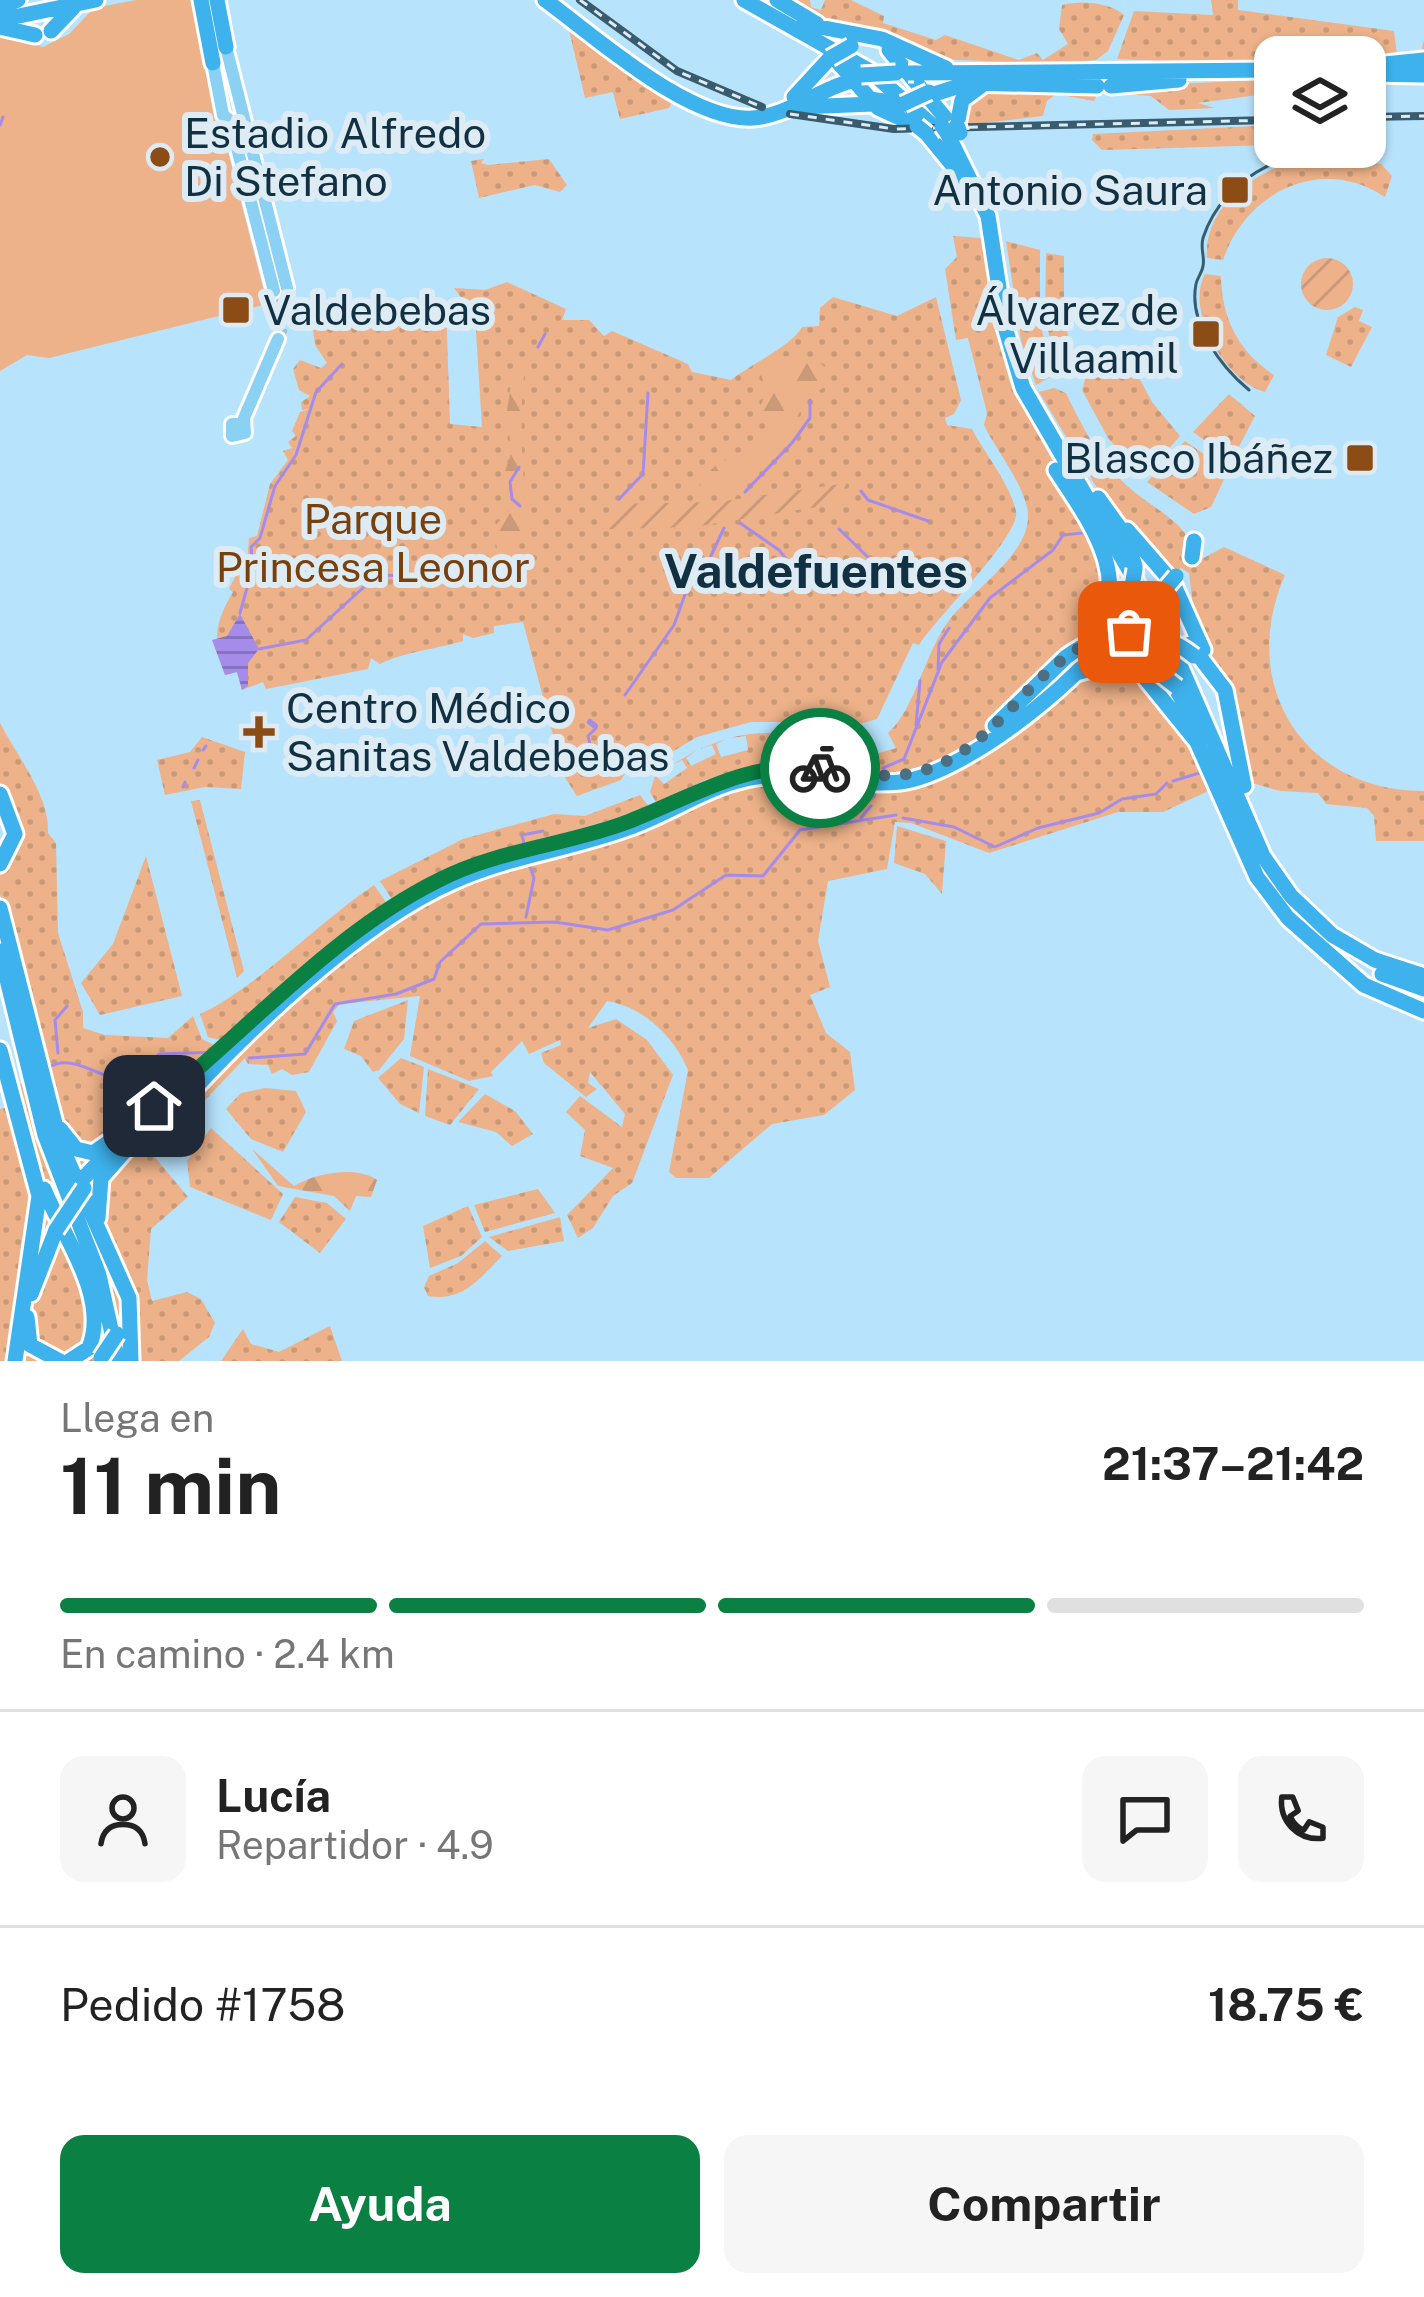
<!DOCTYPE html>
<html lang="es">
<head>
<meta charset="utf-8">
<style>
	body { margin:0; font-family:"Public Sans",sans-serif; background:#f6f6f6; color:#222; height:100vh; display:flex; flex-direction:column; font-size:45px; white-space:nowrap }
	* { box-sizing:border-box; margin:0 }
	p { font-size:39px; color:#767676 }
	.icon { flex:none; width:66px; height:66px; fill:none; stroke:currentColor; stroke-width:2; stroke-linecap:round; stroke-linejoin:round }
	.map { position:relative; height:1361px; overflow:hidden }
	.details { display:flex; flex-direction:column; background:#fff; flex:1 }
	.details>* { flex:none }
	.buttons { position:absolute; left:1254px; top:36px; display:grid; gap:24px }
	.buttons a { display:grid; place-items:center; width:132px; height:132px; border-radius:24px; background:#fff; box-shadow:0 3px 9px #0004; font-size:60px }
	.pin { position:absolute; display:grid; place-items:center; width:102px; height:102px; color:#fff; margin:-51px; border-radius:24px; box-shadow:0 6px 18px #0006 }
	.courier { position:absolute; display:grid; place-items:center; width:120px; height:120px; margin:-60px; border:9px solid #0b8043; border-radius:50%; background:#fff; color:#222; box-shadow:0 3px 15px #0007 }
	.summary em { font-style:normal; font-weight:700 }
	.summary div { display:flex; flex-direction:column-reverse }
	.summary { display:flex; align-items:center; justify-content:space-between; height:204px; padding:0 60px }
	h1 { font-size:78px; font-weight:700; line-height:90px }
	.bar { display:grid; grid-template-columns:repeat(4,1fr); gap:18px 12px; align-content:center; height:144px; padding:0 60px }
	.bar i { height:15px; border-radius:9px; background:#e0e0e0 }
	.bar .active { background:#0b8043 }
	.bar p { grid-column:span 4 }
	.line { display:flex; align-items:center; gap:30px; padding:0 60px; border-top:3px solid #e0e0e0 }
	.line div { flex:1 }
	.round { display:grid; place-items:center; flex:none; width:126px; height:126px; border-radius:24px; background:#f6f6f6 }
	.primary-button { display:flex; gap:24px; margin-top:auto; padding:24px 60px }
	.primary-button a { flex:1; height:138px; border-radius:24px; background:#0b8043; color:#fff; font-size:48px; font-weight:700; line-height:138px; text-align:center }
	.primary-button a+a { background:#f6f6f6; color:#222 }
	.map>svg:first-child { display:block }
	.grass { fill:url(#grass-dots) }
	.forest { fill:url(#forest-firs) }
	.garden { fill:url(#garden-furrows) }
	.pitch { fill:#edb289 }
	.water { fill:url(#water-rules) }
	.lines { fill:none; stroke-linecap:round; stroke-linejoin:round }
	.stream { stroke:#a68cea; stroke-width:3 }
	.canal { stroke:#a68cea; stroke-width:6 }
	.major-tunnel { stroke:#97bfd7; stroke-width:12; stroke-dasharray:12 6; stroke-linecap:butt }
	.major-casing { stroke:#fff; stroke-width:18 }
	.highway-casing { stroke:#fff; stroke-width:21 }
	.major { stroke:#8bd1f4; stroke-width:12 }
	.highway { stroke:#3eb2ed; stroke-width:15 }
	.tram { stroke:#395b6e; stroke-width:3 }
	.rail-casing { stroke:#395b6e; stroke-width:8 }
	.rail { stroke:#ddebf4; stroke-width:3; stroke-dasharray:9; stroke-linecap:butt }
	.highway-bridge-casing { stroke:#fff; stroke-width:21; stroke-linecap:butt }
	.highway-bridge { stroke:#3eb2ed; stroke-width:15 }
	.done { stroke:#4b6f83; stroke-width:12; stroke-dasharray:0 21.6 }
	.route { stroke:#0b8043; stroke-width:15 }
	.poi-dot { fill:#8c4c15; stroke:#ddebf4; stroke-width:4.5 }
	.labels { text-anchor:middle; stroke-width:12; stroke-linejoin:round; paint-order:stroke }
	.poi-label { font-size:42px; fill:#113041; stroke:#ddebf4; text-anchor:start }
	.park-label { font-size:42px; fill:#7a400b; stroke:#ddebf4 }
	.quarter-label { font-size:48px; font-weight:bold; fill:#113041; stroke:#ddebf4 }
</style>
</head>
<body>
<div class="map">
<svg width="1424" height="1361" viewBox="0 0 1424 1361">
	<defs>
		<pattern id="grass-dots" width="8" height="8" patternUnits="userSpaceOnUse" patternTransform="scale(3)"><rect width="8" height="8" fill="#edb289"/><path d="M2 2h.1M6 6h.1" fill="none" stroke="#ca9977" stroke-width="1.8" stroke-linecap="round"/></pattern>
		<pattern id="forest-firs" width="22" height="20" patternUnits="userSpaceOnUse" patternTransform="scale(3)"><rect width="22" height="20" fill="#edb289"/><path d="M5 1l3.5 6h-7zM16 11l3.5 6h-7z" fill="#ca9977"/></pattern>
		<pattern id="garden-furrows" width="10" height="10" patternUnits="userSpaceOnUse" patternTransform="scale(3)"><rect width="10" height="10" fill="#edb289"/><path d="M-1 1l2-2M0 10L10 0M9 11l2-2" fill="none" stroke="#ca9977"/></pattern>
		<pattern id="water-rules" width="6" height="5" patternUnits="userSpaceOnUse" patternTransform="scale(3)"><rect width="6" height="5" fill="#a68cea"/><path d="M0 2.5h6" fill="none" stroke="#8673bf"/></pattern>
	</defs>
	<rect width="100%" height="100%" fill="#b8e3fd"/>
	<path class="grass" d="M 783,0 L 810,0 L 811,7 L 821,10 L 825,0 L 851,0 L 884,16 L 883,23 L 936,40 L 945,35 L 1019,60 L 1037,53 L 1043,60 L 1068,44 L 1059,29 L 1062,5 C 1081,0 1109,2 1124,15 L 1108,51 L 1096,60 L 1050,64 L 940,59 L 880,32 L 822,19 Z
		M 1211,0 L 1238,0 L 1238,10 L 1394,31 L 1397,55 L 1421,51 L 1424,40 L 1424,59 L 1365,64 L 1365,57 L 1275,57 L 1275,67 L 1117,59 L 1134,11 L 1213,15 Z
		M 569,30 L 674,98 L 669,108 L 620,119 L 613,92 L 585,98 Z
		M 1275,79 L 1275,84 L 1258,85 L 1258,95 L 1198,103 L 1215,108 L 1169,110 L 1151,96 L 1112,93 L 1118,87 Z
		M 974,90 L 1093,91 L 1097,95 L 1094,101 L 1056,94 L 1047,101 L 1043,116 L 958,126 Z
		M 1275,125 L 1275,145 L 1102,150 L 1092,140 L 1093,134 Z
		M 1317,155 L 1381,164 L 1392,176 L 1385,197 C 1322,155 1246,191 1223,260 L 1207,258 C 1203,201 1266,164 1317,155 Z
		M 484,159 L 481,163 L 488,165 L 549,159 L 567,185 L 560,192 L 535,185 L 479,198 L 471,161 Z
		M 953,236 L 982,238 L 992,315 L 1011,384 L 1109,565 L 1095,635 L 974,742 L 936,763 L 893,773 L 822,764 L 758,766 L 705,780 L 657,804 L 650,792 L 655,776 L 667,768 L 657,777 L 664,784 L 687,768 L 682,760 L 670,766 L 697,750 L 686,758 L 691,766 L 716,754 L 712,745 L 699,749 L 726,739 L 716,744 L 721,757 L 748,750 L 746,736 L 729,738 C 767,729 802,733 839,742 L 831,743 L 828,756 L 863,758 L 896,748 L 888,733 C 915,710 925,651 950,619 C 972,591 1028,555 1028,517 C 1028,488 996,451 984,425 L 987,413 L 968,338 L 956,340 L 945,269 L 957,257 Z
		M 1006,241 L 1040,250 L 1040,321 L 1052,376 L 1036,385 L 1021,341 Z
		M 1046,253 L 1064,256 L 1064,313 L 1073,364 L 1056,371 L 1045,315 Z
		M 1205,274 L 1221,276 C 1222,319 1238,351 1274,375 L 1265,392 C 1228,383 1184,312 1205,274 Z
		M 507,282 L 566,309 L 562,320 L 589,320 L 604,336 L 612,331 L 688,364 L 692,372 L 731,380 C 751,364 792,346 802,327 L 819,326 L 820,308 L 833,297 L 897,316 L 936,297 L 961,400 L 954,414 L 945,418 L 947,425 L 972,429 C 985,454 1010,484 1016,511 C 1021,535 936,618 919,645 L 913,643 L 877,719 L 853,726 L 852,732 L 802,722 L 751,722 L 697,737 L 652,764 L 631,763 L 621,780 L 577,796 L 564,776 L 523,622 L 494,626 L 494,633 L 473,638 L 463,634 L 463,641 C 437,649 403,652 380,664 L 371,658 L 368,669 L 266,689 L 263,682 L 242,690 L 237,672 L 225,675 C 213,639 214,624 233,592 L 229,589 L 241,565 L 247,565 L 249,538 L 257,536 L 270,484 L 288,460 L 283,451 L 292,448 L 288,442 L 296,436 L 292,431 L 300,412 L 309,409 L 302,410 L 301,402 L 310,396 L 299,390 L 293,369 L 300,360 L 321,368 L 327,363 L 315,345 L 313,330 L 325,327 L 324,322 L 373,309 L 375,315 L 394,317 L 446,304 L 450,424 L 482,427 L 475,316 L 454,288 L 485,290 Z
		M 1355,307 L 1363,310 L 1359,321 L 1372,327 L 1351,367 L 1326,355 L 1338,317 Z
		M 1129,359 L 1152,402 L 1180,436 L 1143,478 L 1108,438 L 1082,390 L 1087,373 Z
		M 1054,388 L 1066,393 C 1083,429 1105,470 1137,494 C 1165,516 1188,524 1198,561 L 1224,547 L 1285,575 C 1237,685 1303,791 1424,791 L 1424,841 L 1376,841 L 1374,816 L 1367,808 L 1326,804 L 1318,793 L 1280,791 L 1245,781 L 1225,682 L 1196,629 L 1189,573 L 1181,568 L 1172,574 L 1103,498 L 1039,392 Z
		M 1229,394 L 1255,416 L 1232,460 L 1193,432 Z
		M 1185,441 L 1228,471 L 1211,507 L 1194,514 L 1147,482 Z
		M 1137,668 L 1186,732 L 1217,787 L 1163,812 L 1118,812 L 989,853 L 911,823 L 895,822 L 887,869 L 828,881 L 818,941 L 830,987 L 810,995 L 826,1033 L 850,1052 L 855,1090 L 824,1115 L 772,1124 L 709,1178 L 676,1178 L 669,1172 L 688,1070 C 673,1035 643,1007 607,1001 L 588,1028 L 616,1019 L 647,1040 L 673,1075 L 632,1183 L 613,1196 L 593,1228 L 578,1238 L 567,1215 L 613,1168 L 580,1156 L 585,1130 L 566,1112 L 580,1096 L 622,1127 L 625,1114 L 590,1072 L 588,1083 L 597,1089 L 586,1097 L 544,1063 L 541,1053 L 561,1045 L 560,1040 L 529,1054 L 522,1041 L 491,1072 L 493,1076 L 469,1081 L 410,1056 L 420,996 L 340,1004 L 333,1012 L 337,1021 L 309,1072 L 292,1075 L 282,1069 L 272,1074 L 268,1065 L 248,1064 L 245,1058 L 153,1155 L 188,1197 L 151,1229 L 147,1280 L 152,1301 L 187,1292 L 201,1299 L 215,1323 L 209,1337 L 179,1361 L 0,1361 L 0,1109 L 7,1107 L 2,1088 L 47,1078 L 0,894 L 0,869 L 11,855 L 0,787 L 0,723 C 17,756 50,796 48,833 L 56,843 L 58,933 L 83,1012 L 83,1028 L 105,1035 L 168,1038 L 193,1016 L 202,1039 L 218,1047 C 185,1075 150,1095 120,1128 L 129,1151 C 164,1136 183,1120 201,1086 L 369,938 L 460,882 L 751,781 L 911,784 L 1087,671 Z
		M 202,737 L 245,752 L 241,789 L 205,787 L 165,795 L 157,760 L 190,752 Z
		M 640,795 L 650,808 L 487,856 L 393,901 L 380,881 L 463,839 L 554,814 L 585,816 Z
		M 200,800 L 244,971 L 237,978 L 191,801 Z
		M 897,826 L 946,841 L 942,894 L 925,874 L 894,863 Z
		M 146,856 L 182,996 L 100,1015 L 81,983 L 113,944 Z
		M 374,885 L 388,905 L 234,1034 L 224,1041 L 208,1037 L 200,1014 C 255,989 319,922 374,885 Z
		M 408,1000 L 404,1039 L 379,1070 L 373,1072 L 361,1056 L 344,1049 L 354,1021 Z
		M 401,1058 L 424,1067 L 419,1113 L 400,1104 L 378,1078 Z
		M 428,1069 L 479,1089 L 450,1125 L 425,1116 Z
		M 265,1088 L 296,1091 L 306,1112 L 283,1152 L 251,1139 L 226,1109 L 241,1093 Z
		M 485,1094 L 515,1111 L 533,1134 L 512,1146 L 496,1132 L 458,1122 Z
		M 211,1128 L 283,1194 L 271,1220 L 190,1187 L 187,1161 Z
		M 538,1189 L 555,1213 L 485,1232 L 474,1205 Z
		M 295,1197 L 327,1203 L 346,1219 L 320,1253 L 279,1222 Z
		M 468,1206 L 482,1237 L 461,1256 L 430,1268 L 423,1226 Z
		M 560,1217 L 564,1241 L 508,1251 L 489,1237 Z
		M 485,1241 L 502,1256 C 479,1279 463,1302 428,1296 L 424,1287 L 429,1276 L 458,1263 Z
		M 330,1326 L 342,1361 L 221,1361 L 243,1329 L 251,1344 L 279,1352 Z"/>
	<path class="forest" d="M 786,356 L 814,359 L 832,372 L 828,385 L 808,397 C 787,438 745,502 694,494 C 701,485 710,468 719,463 C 739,452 764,444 772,421 L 754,420 L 767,391 L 759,369 Z
		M 514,365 L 522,367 L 524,375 C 518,429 525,486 527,534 L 515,541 L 515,566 L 510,572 L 512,567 L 499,559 L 493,528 L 508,512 L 500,486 L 512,450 L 506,417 Z
		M 252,1149 L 294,1186 C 318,1172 358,1166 377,1180 L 371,1197 L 356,1196 L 350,1211 L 334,1196 L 278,1186 Z"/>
	<path class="garden" d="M1301 284a26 26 0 1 1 52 0a26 26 0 1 1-52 0Z
		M 847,483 L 835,504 L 693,527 L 608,529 L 611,504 L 718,502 Z"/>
	<path class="pitch" d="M 136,0 L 198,0 L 218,113 L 266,299 L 263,305 L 49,358 L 27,355 L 0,371 L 0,32 L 43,47 L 69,34 L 94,8 Z"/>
	<path class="water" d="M 240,614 L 259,649 L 248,663 L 248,686 L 242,690 L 237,672 L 225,675 L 212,640 L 227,636 Z"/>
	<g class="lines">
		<path class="stream" d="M 0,125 L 3,117
			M 538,347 L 545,334
			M 519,467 L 510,482 L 512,499 L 520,506
			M 861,491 L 868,500 L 928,521
			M 745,492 L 792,443 L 810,418 L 810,400
			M 619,499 L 643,474 L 648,393
			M 740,523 L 779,550 L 795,570
			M 839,529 L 875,564
			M 240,613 L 253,567 L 251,547 L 260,538 L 275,486 L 296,455 L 316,392 L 342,364
			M 259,649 L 306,640 L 377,575 L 417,576
			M 938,670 L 939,644 L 949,628
			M 625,695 L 674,625 L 695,567 L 709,560 L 724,528
			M 916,725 L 920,681
			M 203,750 L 206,746
			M 194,768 L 198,760
			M 883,768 L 904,759 L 942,662 L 990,598 L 1053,550 L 1063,535 L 1082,533
			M 578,771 L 593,757 L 588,736 L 596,728
			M 1173,781 L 1206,771
			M 183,787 L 185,782
			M 874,797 L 875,792
			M 861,818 L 871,806
			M 903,818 L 954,827 L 995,847 L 1038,828 L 1099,813 L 1122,799 L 1156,794 L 1167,783
			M 526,852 L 522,835 L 543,831
			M 526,917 L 534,878 L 528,861
			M 58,1053 L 55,1020 L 67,1006
			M 249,1058 L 305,1054 L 335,1004 L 396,994 L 434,979 L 440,962 L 481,924 L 555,922 L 608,930 L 673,910 L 726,875 L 763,876 L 800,830 L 896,815
			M 48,1068 C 74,1050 107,1085 135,1082 L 159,1054 L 220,1052"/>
		<path class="canal" d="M 590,722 L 595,726"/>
		<path class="major-tunnel" d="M 274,291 L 279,326
			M 278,339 L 288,311 L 287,288"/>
		<defs>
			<path id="major" d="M 226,47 L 287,288
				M 213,63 L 223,115 L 232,122
				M 230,121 L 274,291
				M 243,424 L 232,424 L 232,436 L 245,433 L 244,418 L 278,339"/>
			<path id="highway" d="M 201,0 L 213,63
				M 217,0 L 226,47
				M 545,0 C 595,36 689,122 753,118 C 786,116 817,91 848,82
				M 744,0 L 870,71 L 933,126
				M 777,0 L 817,24
				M 0,7 L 18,0
				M 0,20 L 96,0
				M 804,24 L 882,39 L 946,68
				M 0,27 L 35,35
				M 51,31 L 73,8
				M 889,50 L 952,126
				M 831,54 L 870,99 L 903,104
				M 1365,66 L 1424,60
				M 914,73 L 1275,70
				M 1365,74 L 1424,75
				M 1111,86 L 1179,80
				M 931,95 L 969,83 L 1097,86
				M 794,97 L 830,58
				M 801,107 L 873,104
				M 878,108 L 917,126
				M 957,125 L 962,100 L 981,86
				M 947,133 L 988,216 L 1005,327 L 1023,388 L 1167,635 L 1263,856 L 1291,896 L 1332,935 L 1375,960 L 1424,976
				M 927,134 L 963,178
				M 1056,470 C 1094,528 1135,580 1090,648
				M 1098,498 L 1124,534 L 1135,566
				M 1127,530 L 1173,583 L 1203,650
				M 1192,557 L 1194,541
				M 1129,584 L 1170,684
				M 1190,644 L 1225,690 L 1244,786
				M 1080,672 L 1113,663 L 1149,669
				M 1146,679 L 1197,742 L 1257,877 L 1288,918 L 1364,985 L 1424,1011
				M 1175,687 L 1202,737
				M 995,726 L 1066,657
				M 0,794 L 15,834 L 0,864
				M 0,908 L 60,1143 L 129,1298 L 131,1361
				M 0,951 L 45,1135 L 99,1275 L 118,1361
				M 1382,974 L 1424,989
				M 0,1050 L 39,1196 L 15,1361
				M 155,1105 L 203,1068
				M 167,1119 C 236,1040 357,923 454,881 C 510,856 571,849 628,828 C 669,814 704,788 746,779 C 799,767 848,788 900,782 C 967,774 1098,668 1128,609
				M 60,1129 L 76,1149 L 93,1153 L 131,1127
				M 124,1148 L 163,1122
				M 80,1182 L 111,1149
				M 44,1189 C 62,1235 110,1297 89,1348 L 69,1361
				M 98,1218 L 101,1178 L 131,1144
				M 31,1294 L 56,1230
				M 27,1317 L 30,1345 L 60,1361"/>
		</defs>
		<use href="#major" class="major-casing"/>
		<use href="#highway" class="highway-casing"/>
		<use href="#major" class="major"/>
		<use href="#highway" class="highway"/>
		<path class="tram" d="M 1249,390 C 1221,367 1188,323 1196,284 C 1197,278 1202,273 1203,266 C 1205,256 1200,249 1203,238 C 1223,175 1300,137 1363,157"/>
		<defs>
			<path id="rail" d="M 580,0 L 677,71 L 762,107
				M 790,114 L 894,129 L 1275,120
				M 1365,117 L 1424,116"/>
		</defs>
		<use href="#rail" class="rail-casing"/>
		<use href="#rail" class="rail"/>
		<defs>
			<path id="highway-bridge" d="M 830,58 L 851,46
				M 908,73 L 914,73
				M 861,75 L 896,73
				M 903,104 L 929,92
				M 957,125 L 960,133
				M 917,126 L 927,134
				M 942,126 L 947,133
				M 1128,609 L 1135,569
				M 1139,620 L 1176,576
				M 1135,656 L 1146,679
				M 1066,657 C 1106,628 1153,624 1194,656
				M 1159,673 L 1177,687
				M 56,1230 L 84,1188
				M 101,1358 L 117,1334"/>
		</defs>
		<use href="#highway-bridge" class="highway-bridge-casing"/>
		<use href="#highway-bridge" class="highway-bridge"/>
	</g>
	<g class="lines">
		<path class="done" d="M 820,768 C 851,773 882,779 913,773 C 1004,755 1037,639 1129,632"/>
		<path class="route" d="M 154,1106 C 247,1031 332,933 439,880 C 500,849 568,845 630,821 C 696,795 746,761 820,768"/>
	</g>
	<g class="poi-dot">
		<circle cx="160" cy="157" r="12"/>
		<rect x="1220" y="175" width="30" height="30" rx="6"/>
		<rect x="221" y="295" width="30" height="30" rx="6"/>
		<rect x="1191" y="319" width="30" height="30" rx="6"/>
		<rect x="1345" y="443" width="30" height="30" rx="6"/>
		<path d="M253 714h12v12h12v12h-12v12h-12v-12h-12v-12h12z"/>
	</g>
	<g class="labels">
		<g class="poi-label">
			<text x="184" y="148">Estadio Alfredo<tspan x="184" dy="48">Di Stefano</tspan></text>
			<text x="1208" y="205" text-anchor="end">Antonio Saura</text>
			<text x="263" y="325">Valdebebas</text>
			<text x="1179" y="325" text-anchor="end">Álvarez de<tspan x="1179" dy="48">Villaamil</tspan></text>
			<text x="1333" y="473" text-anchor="end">Blasco Ibáñez</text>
			<text x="286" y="723">Centro Médico<tspan x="286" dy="48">Sanitas Valdebebas</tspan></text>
		</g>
		<g class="park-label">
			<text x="373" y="534">Parque<tspan x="373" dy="48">Princesa Leonor</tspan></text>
		</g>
		<g class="quarter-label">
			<text x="816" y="588">Valdefuentes</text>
		</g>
	</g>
</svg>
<div class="buttons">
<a><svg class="icon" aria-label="layers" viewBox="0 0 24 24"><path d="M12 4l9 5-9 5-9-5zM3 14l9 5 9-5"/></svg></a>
</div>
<div class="pin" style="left:1129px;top:632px;background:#ea580c"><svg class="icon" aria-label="bag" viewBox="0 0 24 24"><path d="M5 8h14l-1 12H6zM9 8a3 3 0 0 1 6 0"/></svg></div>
<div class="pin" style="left:154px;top:1106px;background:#1f2937"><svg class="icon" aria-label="home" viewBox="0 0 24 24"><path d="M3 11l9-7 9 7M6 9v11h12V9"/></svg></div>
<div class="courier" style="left:820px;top:768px"><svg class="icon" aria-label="bike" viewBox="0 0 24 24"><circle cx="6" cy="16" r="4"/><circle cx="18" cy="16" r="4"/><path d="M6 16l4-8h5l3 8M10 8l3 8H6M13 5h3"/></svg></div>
</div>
<section class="details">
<div class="summary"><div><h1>11 min</h1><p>Llega en</p></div><em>21:37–21:42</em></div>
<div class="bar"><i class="active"></i><i class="active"></i><i class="active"></i><i></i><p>En camino · 2.4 km</p></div>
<div class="line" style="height:216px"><a class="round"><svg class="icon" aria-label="person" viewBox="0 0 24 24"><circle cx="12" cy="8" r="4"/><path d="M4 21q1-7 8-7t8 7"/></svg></a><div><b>Lucía</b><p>Repartidor · 4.9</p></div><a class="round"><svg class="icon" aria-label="chat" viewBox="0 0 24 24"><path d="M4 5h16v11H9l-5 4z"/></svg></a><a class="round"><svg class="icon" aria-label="phone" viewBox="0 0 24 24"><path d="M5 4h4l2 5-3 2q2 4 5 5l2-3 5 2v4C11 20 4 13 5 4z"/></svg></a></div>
<div class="line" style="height:156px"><div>Pedido #1758</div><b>18.75 €</b></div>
<div class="primary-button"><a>Ayuda</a><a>Compartir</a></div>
</section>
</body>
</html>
